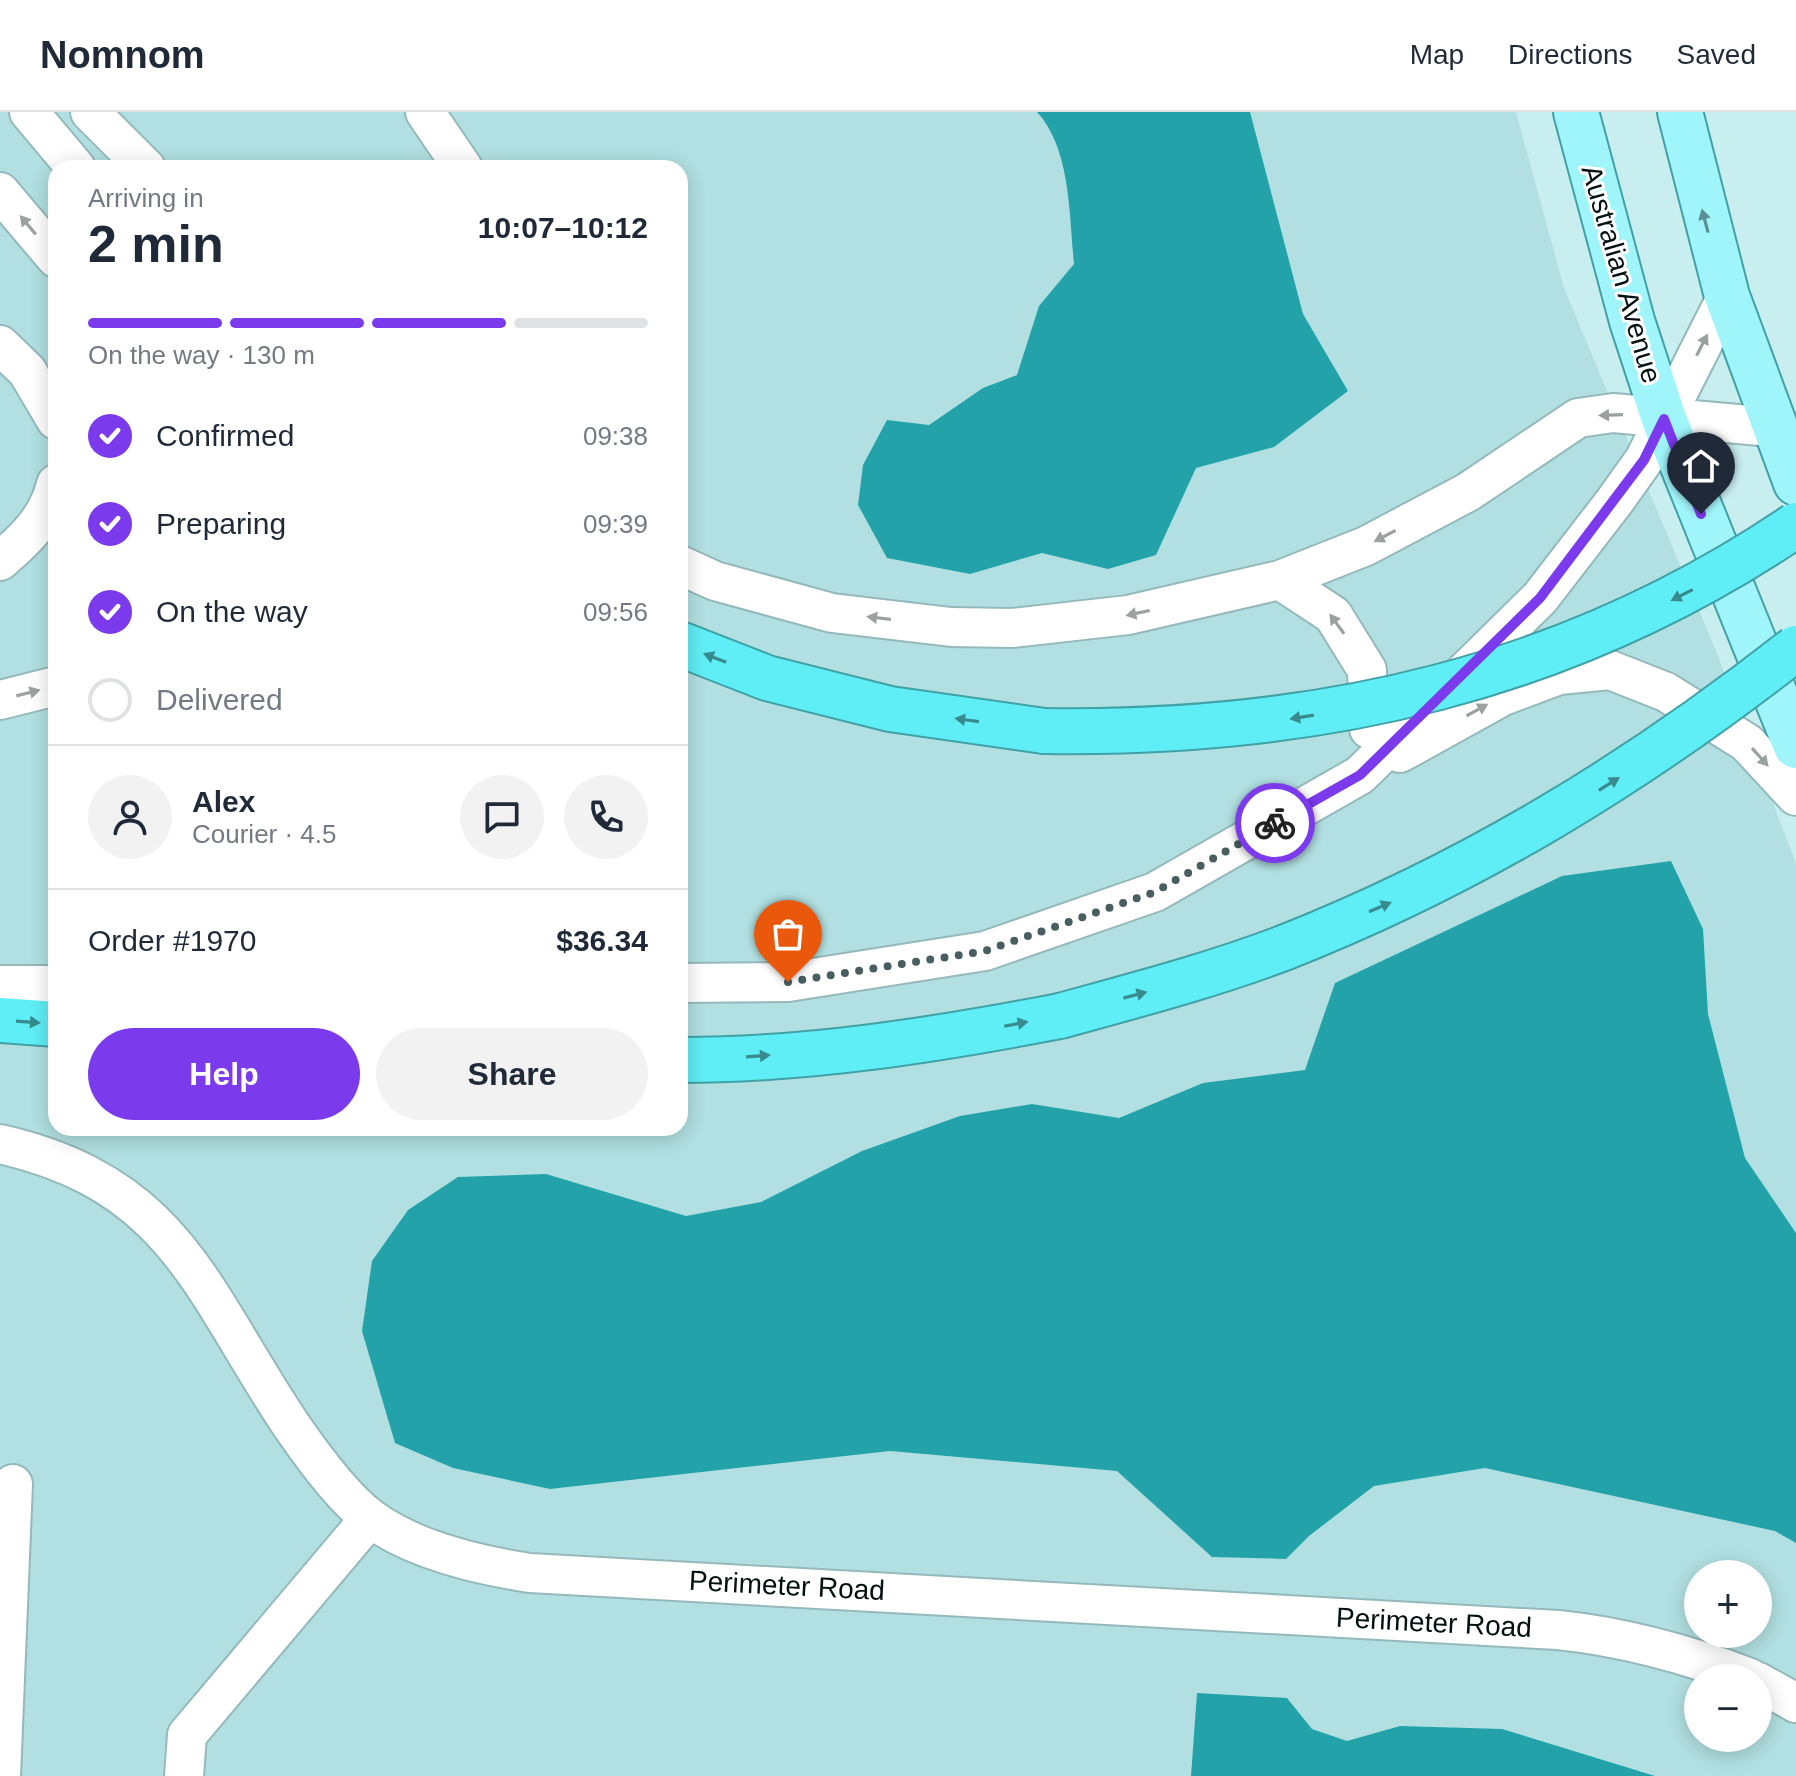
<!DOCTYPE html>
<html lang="en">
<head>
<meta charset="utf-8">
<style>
	body { margin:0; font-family:Arial,sans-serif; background:#f2f2f3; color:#1f2937; height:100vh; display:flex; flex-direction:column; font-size:30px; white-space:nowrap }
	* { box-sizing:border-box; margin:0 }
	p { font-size:26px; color:#747a83 }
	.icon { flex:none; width:44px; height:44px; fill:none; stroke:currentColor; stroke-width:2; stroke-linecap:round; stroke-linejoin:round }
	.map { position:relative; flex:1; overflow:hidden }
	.drawer { position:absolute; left:48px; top:48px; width:640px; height:976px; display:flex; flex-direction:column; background:#fff; border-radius:24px; box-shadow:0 4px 20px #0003 }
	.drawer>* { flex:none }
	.controls { position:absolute; left:1684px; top:1448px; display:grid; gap:16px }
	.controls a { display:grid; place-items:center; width:88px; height:88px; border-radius:50%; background:#fff; box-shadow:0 4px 20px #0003; font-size:40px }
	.pin { position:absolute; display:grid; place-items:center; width:68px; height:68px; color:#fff; margin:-82px -34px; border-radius:50% 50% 50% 0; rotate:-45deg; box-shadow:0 0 8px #0007 }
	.pin .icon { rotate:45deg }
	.courier { position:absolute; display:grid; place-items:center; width:80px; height:80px; margin:-40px; border:6px solid #7c3aed; border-radius:50%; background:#fff; color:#222; box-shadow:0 2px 10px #0007 }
	.headline em { font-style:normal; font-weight:700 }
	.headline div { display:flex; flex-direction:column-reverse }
	.headline { display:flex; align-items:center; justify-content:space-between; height:136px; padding:0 40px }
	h1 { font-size:52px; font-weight:700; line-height:60px }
	.bar { display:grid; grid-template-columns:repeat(4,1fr); gap:12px 8px; align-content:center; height:96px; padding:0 40px }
	.bar i { height:10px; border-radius:6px; background:#e0e1e3 }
	.bar .on { background:#7c3aed }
	.bar p { grid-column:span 4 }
	.line { display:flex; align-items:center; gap:20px; padding:0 40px; border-top:2px solid #e0e1e3 }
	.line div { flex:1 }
	.round { display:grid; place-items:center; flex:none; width:84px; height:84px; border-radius:42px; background:#f2f2f3 }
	ol { padding:0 40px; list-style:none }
	li { display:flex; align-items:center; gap:24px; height:88px }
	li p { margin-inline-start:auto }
	li .icon { padding:8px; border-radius:50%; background:#7c3aed; color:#fff; stroke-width:4 }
	li:last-child { color:#747a83 }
	li i { width:44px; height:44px; border:4px solid #e0e1e3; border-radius:50% }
	.action { display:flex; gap:16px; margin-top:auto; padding:16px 40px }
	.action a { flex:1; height:92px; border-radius:48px; background:#7c3aed; color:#fff; font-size:32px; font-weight:700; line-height:92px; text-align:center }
	.action a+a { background:#f2f2f3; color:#1f2937 }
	header { display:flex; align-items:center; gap:48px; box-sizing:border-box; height:112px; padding:0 40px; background:#fff; border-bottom:2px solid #e0e1e3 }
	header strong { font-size:38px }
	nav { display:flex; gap:44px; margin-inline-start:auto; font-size:28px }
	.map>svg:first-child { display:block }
	.built { fill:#b2e0e2; fill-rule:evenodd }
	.water { fill:#23a3a9 }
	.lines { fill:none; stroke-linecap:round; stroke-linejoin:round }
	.minor-casing { stroke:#95b9bb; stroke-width:42 }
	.major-casing { stroke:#40a1a6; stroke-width:48 }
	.highway-casing { stroke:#40a1a6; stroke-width:48 }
	.minor { stroke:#fff; stroke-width:38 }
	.major { stroke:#a0f5fa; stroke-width:44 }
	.highway { stroke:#60eef6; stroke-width:44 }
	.highway-bridge-casing { stroke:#40a1a6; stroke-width:48; stroke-linecap:butt }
	.highway-bridge { stroke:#60eef6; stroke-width:44 }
	.oneway { fill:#5a8e92 }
	.oneway2 { fill:#9ba0a0 }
	.oneway3 { fill:#378b8f }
	.done { stroke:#495e60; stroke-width:8; stroke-dasharray:0 14.4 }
	.route { stroke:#7c3aed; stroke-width:10 }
	.labels { text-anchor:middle; stroke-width:6; stroke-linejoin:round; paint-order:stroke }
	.street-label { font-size:28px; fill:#041112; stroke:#fff }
</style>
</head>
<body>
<header>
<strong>Nomnom</strong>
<nav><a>Map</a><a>Directions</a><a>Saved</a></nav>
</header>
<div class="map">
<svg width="1796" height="1664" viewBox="0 0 1796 1664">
	<rect width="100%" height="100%" fill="#c8eef0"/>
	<path class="built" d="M 0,0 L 1516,0 L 1564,176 L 1716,539 L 1796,752 L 1796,1664 L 0,1664 ZM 56,56 L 680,56 L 680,1016 L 56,1016 ZM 1698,1462 L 1758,1462 L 1758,1522 L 1698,1522 ZM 1698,1566 L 1758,1566 L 1758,1626 L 1698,1626 Z"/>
	<path class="water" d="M 1037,0 L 1250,0 L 1303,202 L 1348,279 L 1274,335 L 1196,356 L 1156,443 L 1108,457 L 1042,441 L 970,462 L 887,446 L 858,393 L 863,353 L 887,308 L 929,313 L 983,276 L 1017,263 L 1039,194 L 1074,152 C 1069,103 1071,37 1037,0 Z
		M 1671,749 L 1703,817 L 1708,902 L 1745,1046 L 1796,1121 L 1796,1431 L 1775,1419 L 1485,1356 L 1374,1374 L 1309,1424 L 1286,1447 L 1212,1445 L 1117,1359 L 890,1339 L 550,1377 L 453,1356 L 395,1331 L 362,1219 L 372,1149 L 408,1098 L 458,1065 L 546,1062 L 686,1104 L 761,1090 L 862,1039 L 960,1004 L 1032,992 L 1119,1006 L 1203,971 L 1305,958 L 1335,871 L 1562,764 Z
		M 1197,1581 L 1287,1586 L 1312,1617 L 1347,1629 L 1400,1614 L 1502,1617 L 1655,1664 L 1191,1664 Z"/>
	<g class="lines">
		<defs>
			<path id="minor" d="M 29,0 L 76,56
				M 90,0 L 146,56
				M 425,0 L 463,56
				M 0,80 L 56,146
				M 0,233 L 27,259 L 56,308
				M 0,449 C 26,427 48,406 56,372
				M 680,453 L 715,469 L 832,501 L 951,515 L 1012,516 L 1128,503 L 1280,468 L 1366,434 L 1468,380 L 1578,306 L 1613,301 L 1772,315
				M 1280,468 L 1333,503 L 1367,558 L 1369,617
				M 0,588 L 56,574
				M 1400,641 L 1503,584 L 1559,563 L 1610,558 L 1666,580 L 1747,631 L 1796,684
				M 680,871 L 788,870 L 985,839 L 1155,780 L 1360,663 L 1540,486 L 1614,390 L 1644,348 L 1727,184
				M 0,873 L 56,873
				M 0,1032 C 176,1072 201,1179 291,1313 C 311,1342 341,1384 370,1406 C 413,1438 478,1453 530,1461 L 1558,1518 C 1626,1525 1687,1542 1750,1566
				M 1758,1570 L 1796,1591
				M 1,1664 L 13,1372
				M 184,1664 L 187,1623 L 370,1406"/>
			<path id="major" d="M 1576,0 L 1632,209 L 1664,307 L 1796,634
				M 1680,0 L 1727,184 L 1796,371"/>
			<path id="highway" d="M 680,532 L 767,566 L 890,597 L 1044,619
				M 0,908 L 56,912
				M 680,948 C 808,948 935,928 1060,904"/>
		</defs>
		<use href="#minor" class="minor-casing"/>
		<use href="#major" class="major-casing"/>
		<use href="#highway" class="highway-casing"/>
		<use href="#minor" class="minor"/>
		<use href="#major" class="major"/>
		<use href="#highway" class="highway"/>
		<defs>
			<path id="highway-bridge" d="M 1044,619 C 1318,623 1567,568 1796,413
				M 1060,904 C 1136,883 1213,863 1286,835 C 1473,761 1638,660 1796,536"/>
		</defs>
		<use href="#highway-bridge" class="highway-bridge-casing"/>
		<use href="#highway-bridge" class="highway-bridge"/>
	</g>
	<defs><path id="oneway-solid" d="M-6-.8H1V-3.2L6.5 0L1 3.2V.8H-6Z" transform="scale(2)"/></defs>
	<use class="oneway" href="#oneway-solid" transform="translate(1705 109) rotate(-105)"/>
	<g class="oneway2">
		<use href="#oneway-solid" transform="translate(28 113) rotate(-130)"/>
		<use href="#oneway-solid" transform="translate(1702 233) rotate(-63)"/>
		<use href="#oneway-solid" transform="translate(1611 303) rotate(178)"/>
		<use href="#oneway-solid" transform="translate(1385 424) rotate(152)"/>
		<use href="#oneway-solid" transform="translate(1138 501) rotate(168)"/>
		<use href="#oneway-solid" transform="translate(879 506) rotate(-173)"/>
		<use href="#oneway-solid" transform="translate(1337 512) rotate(-126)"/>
		<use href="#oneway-solid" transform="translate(28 581) rotate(-14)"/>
		<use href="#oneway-solid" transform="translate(1477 598) rotate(-29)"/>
		<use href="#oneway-solid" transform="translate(1760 645) rotate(48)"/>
	</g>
	<g class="oneway3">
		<use href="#oneway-solid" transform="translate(1682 483) rotate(153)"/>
		<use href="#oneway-solid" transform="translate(715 546) rotate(-159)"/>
		<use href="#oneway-solid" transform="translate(1302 605) rotate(171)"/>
		<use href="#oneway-solid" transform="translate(967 608) rotate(-172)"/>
		<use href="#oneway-solid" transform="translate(1609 672) rotate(-32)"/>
		<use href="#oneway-solid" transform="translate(1380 795) rotate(-23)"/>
		<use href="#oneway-solid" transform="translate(1135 883) rotate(-15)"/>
		<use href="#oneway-solid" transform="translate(28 910) rotate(4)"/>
		<use href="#oneway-solid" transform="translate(1016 912) rotate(-11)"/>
		<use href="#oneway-solid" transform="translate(758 944) rotate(-4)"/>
	</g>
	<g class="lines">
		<path class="done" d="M 788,870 L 985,839 L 1155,780 L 1275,711"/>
		<path class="route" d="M 1275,711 L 1360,663 L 1540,486 L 1644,348 L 1664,307 L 1701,402"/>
	</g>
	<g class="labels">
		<g class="street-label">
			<text transform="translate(1622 162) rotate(74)" y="10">Australian Avenue</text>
			<text transform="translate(787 1473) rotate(3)" y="10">Perimeter Road</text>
			<text transform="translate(1434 1510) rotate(3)" y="10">Perimeter Road</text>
		</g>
	</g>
</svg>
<div class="controls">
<a>+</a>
<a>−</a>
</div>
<div class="pin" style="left:788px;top:870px;background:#ea580c"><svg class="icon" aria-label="bag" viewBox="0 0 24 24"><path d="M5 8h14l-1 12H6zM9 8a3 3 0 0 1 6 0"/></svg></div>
<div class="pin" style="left:1701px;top:402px;background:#1f2937"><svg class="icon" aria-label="home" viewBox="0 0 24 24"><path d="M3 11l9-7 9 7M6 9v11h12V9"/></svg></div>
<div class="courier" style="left:1275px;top:711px"><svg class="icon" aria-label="bike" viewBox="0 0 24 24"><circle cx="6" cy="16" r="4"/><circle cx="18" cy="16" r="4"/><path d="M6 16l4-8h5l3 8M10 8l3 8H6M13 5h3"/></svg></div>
<section class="drawer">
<div class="headline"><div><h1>2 min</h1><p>Arriving in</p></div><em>10:07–10:12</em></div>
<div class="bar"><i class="on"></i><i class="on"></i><i class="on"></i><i></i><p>On the way · 130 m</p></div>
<ol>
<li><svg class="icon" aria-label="check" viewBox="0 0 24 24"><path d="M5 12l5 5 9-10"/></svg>Confirmed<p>09:38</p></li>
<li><svg class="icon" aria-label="check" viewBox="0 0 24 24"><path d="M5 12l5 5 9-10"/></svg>Preparing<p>09:39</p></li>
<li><svg class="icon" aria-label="check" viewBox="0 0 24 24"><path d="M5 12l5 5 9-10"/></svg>On the way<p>09:56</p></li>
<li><i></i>Delivered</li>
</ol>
<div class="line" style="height:144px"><a class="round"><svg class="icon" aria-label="person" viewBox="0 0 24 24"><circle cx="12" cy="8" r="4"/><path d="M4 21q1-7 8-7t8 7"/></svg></a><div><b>Alex</b><p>Courier · 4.5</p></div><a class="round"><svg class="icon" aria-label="chat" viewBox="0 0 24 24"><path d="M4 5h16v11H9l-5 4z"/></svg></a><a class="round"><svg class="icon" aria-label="phone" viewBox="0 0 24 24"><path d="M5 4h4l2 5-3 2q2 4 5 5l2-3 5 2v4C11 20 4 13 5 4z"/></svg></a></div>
<div class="line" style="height:104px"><div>Order #1970</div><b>$36.34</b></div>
<div class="action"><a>Help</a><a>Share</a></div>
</section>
</div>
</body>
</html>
